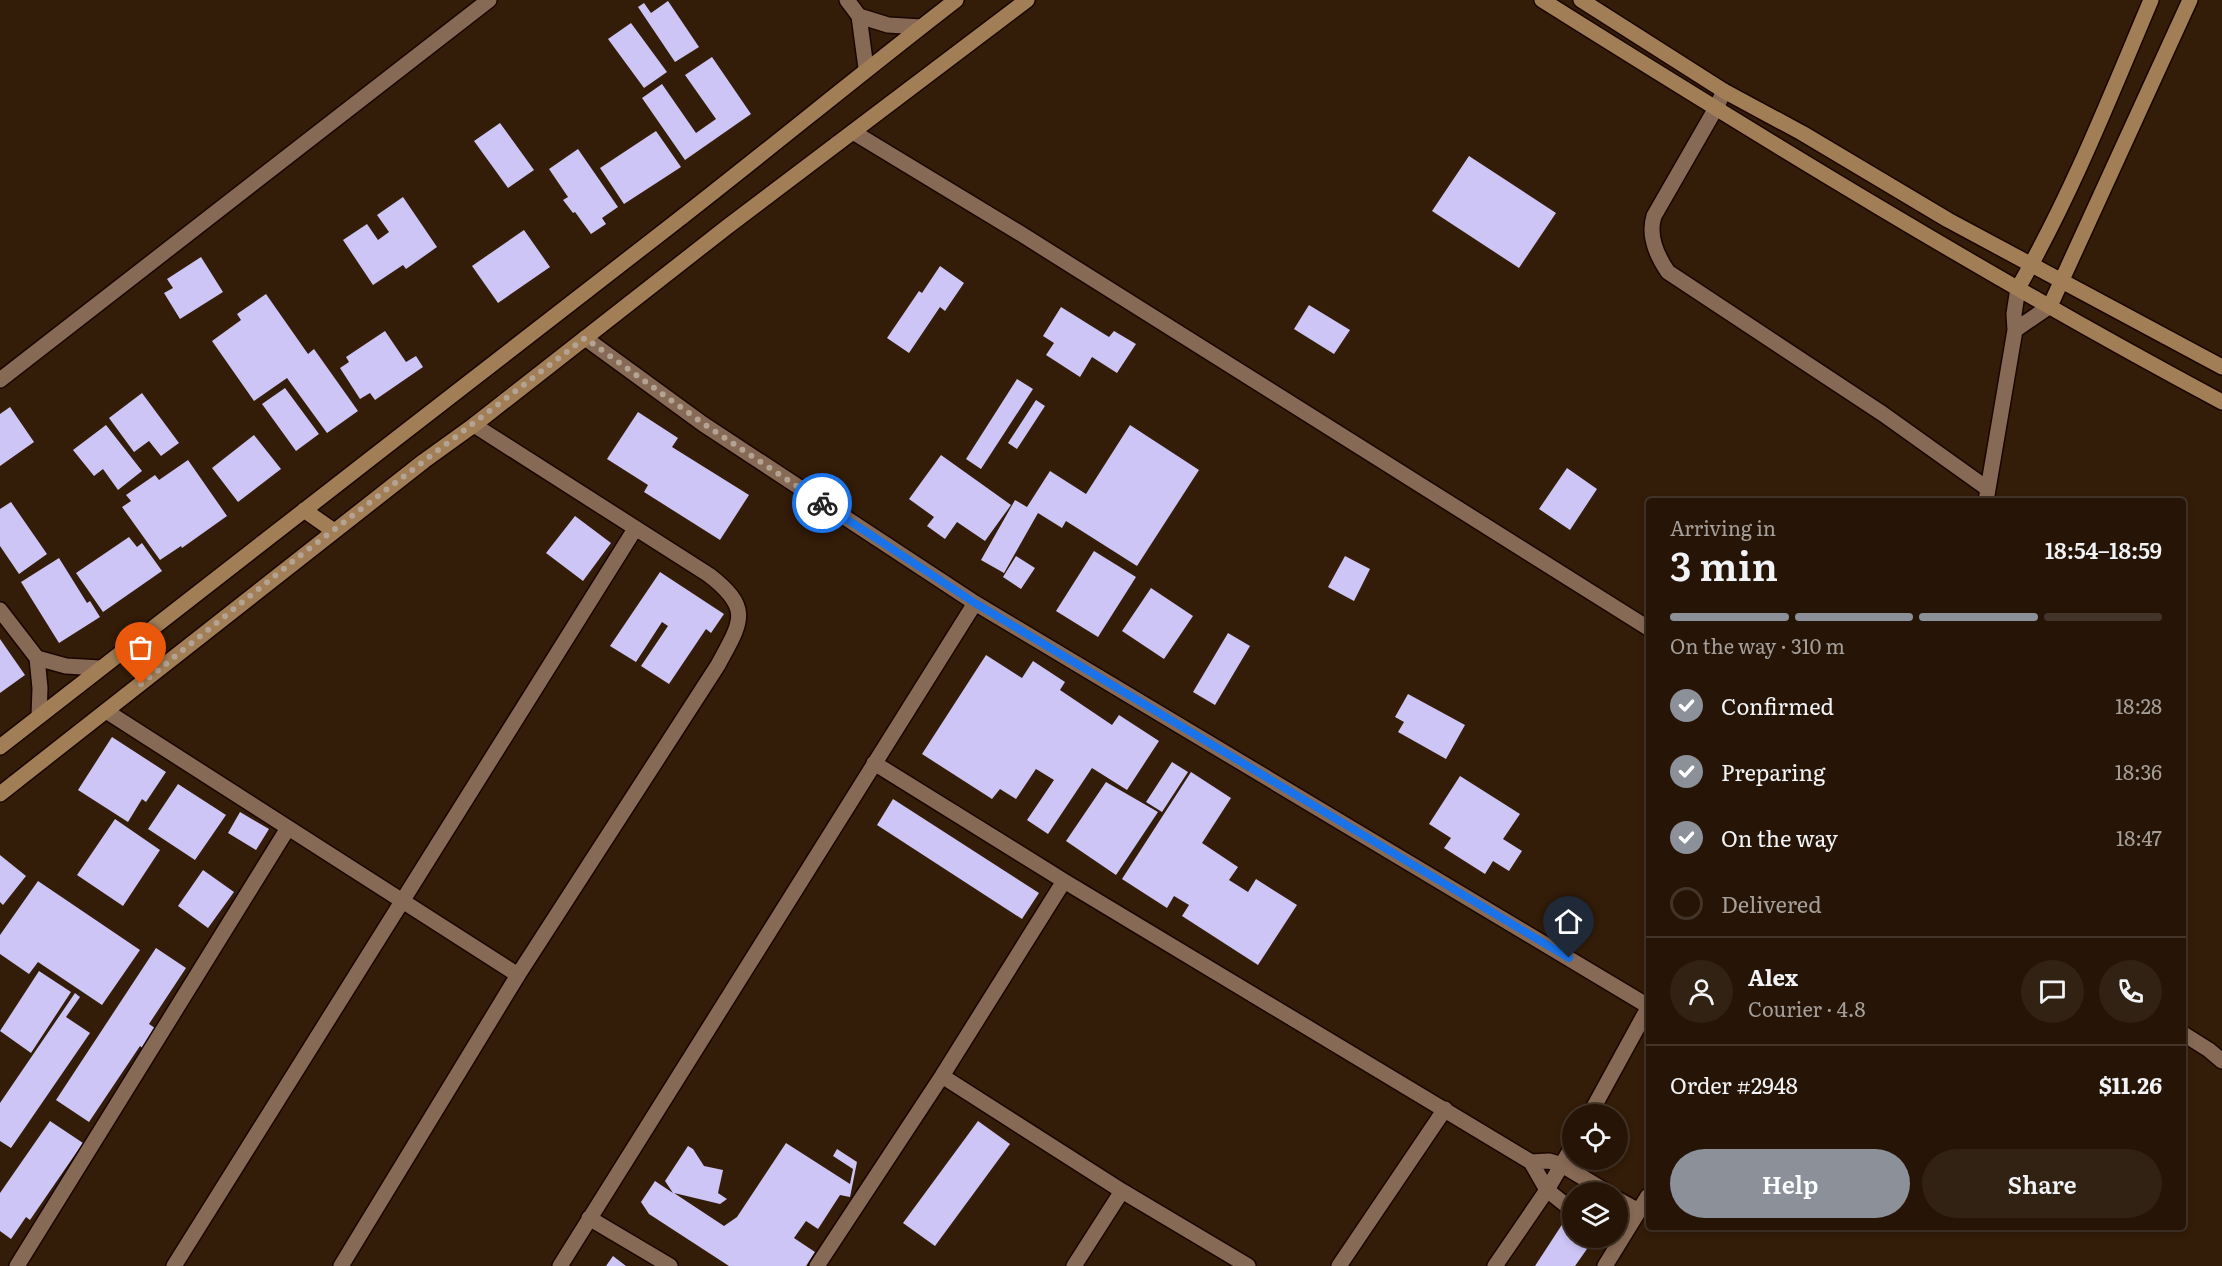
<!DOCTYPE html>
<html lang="en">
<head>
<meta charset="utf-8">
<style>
	body { margin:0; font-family:Literata,serif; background:#322214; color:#f1f3f6; height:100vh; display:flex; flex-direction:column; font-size:22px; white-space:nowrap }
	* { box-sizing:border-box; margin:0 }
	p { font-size:20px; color:#a49f9b }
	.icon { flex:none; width:33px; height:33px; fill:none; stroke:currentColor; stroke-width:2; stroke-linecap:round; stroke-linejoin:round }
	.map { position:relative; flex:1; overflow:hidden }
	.panel { position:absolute; left:1646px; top:498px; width:540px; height:732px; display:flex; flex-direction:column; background:#261506; border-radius:6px; box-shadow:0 3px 9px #0003,0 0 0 2px #423428 }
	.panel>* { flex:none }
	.controls { position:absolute; left:1562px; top:1104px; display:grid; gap:12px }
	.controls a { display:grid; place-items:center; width:66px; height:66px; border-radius:50%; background:#261506; box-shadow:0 3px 9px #0003,0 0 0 2px #423428; font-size:30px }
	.pin { position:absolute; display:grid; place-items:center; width:51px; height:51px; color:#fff; margin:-62px -26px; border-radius:50% 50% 50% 0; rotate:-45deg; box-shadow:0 0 6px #0007 }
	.pin .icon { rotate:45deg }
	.courier { position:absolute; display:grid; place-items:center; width:60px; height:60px; margin:-30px; border:4px solid #1a73e8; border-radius:50%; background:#fff; color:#222; box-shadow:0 2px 8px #0007 }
	.headline em { font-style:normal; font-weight:600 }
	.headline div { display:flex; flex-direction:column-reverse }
	.headline { display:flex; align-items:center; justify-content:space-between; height:102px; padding:0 24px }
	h1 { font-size:39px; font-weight:600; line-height:45px }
	.bar { display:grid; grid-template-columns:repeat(4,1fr); gap:9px 6px; align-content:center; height:72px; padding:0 24px }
	.bar i { height:8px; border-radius:4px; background:#423428 }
	.bar .on { background:#8c9099 }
	.bar p { grid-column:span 4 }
	.line { display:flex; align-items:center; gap:15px; padding:0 24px; border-top:2px solid #423428 }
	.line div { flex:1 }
	.round { display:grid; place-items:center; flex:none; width:63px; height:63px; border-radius:32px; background:#322214 }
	ol { padding:0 24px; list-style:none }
	li { display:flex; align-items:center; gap:18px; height:66px }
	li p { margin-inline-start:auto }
	li .icon { padding:6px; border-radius:50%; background:#8c9099; color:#fff; stroke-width:4 }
	li:last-child { color:#a49f9b }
	li i { width:33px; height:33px; border:3px solid #423428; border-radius:50% }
	.cta { display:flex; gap:12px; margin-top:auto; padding:12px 24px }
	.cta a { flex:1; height:69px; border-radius:36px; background:#8c9099; color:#fff; font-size:24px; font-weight:600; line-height:69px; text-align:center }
	.cta a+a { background:#322214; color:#f1f3f6 }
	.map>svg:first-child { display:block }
	.building { fill:#ccc5f6 }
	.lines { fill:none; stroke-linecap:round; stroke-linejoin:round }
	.street-casing { stroke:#1a0600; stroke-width:18 }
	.secondary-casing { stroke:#1a0600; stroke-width:18 }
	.street { stroke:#876a55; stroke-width:15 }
	.secondary { stroke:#a17e56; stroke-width:15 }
	.done { stroke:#b4a293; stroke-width:6; stroke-dasharray:0 10.8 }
	.route { stroke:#1a73e8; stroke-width:8 }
</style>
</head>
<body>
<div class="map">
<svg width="2222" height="1266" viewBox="0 0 2222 1266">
	<rect width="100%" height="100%" fill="#331c08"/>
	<path class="building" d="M 668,1 L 699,47 L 675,62 L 638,7 L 644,3 L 651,13 Z
		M 631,23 L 667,72 L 644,88 L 608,39 Z
		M 712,57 L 751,114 L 685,160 L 642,98 L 662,84 L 696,133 L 716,119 L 685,75 Z
		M 500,123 L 534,170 L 508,188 L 474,141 Z
		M 656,131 L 681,167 L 624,204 L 600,168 Z
		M 578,149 L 618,207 L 602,218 L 606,224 L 591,234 L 575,212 L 573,213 L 563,200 L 568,197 L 549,169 Z
		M 1469,156 L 1556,213 L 1519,268 L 1432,211 Z
		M 403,197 L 437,247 L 406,269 L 403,265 L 373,285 L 343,240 L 367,224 L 378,240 L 389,232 L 377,215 Z
		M 524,230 L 550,267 L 498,303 L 472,266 Z
		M 201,257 L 223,292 L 180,319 L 164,293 L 173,288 L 167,279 Z
		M 940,266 L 964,283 L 945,311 L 940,307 L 909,353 L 887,338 L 919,291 L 922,293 Z
		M 266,294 L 308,354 L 314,349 L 358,411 L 327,433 L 287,378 L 254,401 L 212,341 L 241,320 L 237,314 Z
		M 1309,305 L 1350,330 L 1334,354 L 1294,329 Z
		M 1061,307 L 1109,337 L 1114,331 L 1136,344 L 1117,373 L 1092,357 L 1080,377 L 1046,355 L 1054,343 L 1043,336 Z
		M 385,331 L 406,362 L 416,356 L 423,367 L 375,400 L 370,393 L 360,399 L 340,368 L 349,362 L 346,357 Z
		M 1017,379 L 1033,389 L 981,469 L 966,459 Z
		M 285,388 L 319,434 L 296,451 L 262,404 Z
		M 142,393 L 179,443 L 161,456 L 149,441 L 134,452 L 109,418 Z
		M 1036,400 L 1045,406 L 1017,449 L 1008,443 Z
		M 10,407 L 34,442 L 0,466 L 0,414 Z
		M 638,412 L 678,438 L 672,447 L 749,495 L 720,540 L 644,492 L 648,485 L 607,459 Z
		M 106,425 L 142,471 L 118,490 L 103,469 L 94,476 L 73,450 Z
		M 1130,425 L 1199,470 L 1137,566 L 1066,521 L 1062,528 L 1038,513 L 1004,573 L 981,560 L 1015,500 L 1027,507 L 1050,471 L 1086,494 Z
		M 254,435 L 281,469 L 238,502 L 212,468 Z
		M 941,455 L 1011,505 L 985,541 L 957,522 L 945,539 L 927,526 L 934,517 L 909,499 Z
		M 188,460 L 227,516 L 182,548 L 181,546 L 160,560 L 122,507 L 131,501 L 126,495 L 155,475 L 159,480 Z
		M 1567,468 L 1597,489 L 1570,530 L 1539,509 Z
		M 11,502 L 47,554 L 19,574 L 0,546 L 0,509 Z
		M 575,516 L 611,543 L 583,581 L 546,553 Z
		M 129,537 L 137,547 L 142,543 L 162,571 L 103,612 L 76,573 Z
		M 1094,551 L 1136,577 L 1098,637 L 1056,611 Z
		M 1016,556 L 1035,568 L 1021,589 L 1003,577 Z
		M 1345,556 L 1370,569 L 1354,601 L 1328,587 Z
		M 59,558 L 87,603 L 90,601 L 100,617 L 59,643 L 21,582 Z
		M 660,572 L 724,614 L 711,633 L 706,629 L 669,684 L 641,666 L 668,626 L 662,622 L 636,662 L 610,646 Z
		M 1151,588 L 1193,616 L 1164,659 L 1122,631 Z
		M 1228,633 L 1250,646 L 1215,705 L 1193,692 Z
		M 0,639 L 25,675 L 0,693 Z
		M 986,655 L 1022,678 L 1033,661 L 1065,682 L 1060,690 L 1112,725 L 1119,715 L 1159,741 L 1127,790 L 1092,768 L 1048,834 L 1027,820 L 1054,780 L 1036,769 L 1016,799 L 1000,789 L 992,799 L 922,754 Z
		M 1408,694 L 1465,725 L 1446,759 L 1398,732 L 1404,722 L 1395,717 Z
		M 112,737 L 166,772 L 146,802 L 142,799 L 128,822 L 78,790 Z
		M 1172,762 L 1188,772 L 1162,812 L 1146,802 Z
		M 1191,772 L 1231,798 L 1202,843 L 1238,867 L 1229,880 L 1248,892 L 1256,879 L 1297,905 L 1258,965 L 1182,916 L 1189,905 L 1174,896 L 1167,908 L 1122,879 Z
		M 1460,776 L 1520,814 L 1503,839 L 1522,851 L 1509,871 L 1493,861 L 1485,874 L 1444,848 L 1451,838 L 1429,824 Z
		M 1106,782 L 1158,812 L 1116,875 L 1066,841 Z
		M 178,784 L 226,815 L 195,860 L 148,829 Z
		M 893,799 L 1039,893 L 1022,919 L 877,825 Z
		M 240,812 L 269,829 L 256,850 L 228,833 Z
		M 115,819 L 160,850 L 123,906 L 77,875 Z
		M 0,855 L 26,876 L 3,905 L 0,902 Z
		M 203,870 L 234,892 L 208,928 L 178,906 Z
		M 38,881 L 140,950 L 102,1005 L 38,962 L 29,974 L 0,954 L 0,935 Z
		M 156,948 L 186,968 L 149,1024 L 158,1030 L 145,1050 L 140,1046 L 89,1122 L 56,1100 Z
		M 39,971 L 71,992 L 31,1053 L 0,1031 Z
		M 75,993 L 80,997 L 66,1017 L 90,1033 L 11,1148 L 0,1141 L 0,1103 Z
		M 50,1121 L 83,1143 L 30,1220 L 26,1217 L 11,1239 L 0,1231 L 0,1193 Z
		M 978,1121 L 1010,1144 L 935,1246 L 903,1223 Z
		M 786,1143 L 850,1184 L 853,1169 L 833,1156 L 837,1149 L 857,1162 L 850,1197 L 840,1195 L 818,1229 L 806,1221 L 794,1238 L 815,1252 L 806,1266 L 729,1266 L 649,1214 L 641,1202 L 655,1181 L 673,1193 L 665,1181 L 688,1146 L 693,1149 L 704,1166 L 723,1170 L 718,1193 L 727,1199 L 720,1204 L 674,1193 L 724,1226 L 737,1217 Z
		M 1565,1220 L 1572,1225 L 1572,1238 L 1594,1239 L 1575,1266 L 1535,1266 Z
		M 613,1256 L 626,1266 L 606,1266 Z"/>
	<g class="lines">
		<defs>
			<path id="street" d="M 847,0 L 859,16 L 866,68
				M 859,16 L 888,25 L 921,27
				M 1724,91 L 1716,108 L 1654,216 C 1648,235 1657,256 1668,272 L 1883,414 L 1988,489
				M 853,132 L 1018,232 L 1648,628
				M 2015,330 L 2050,306
				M 585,338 L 703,424 L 975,603 L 1648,1006
				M 0,380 L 489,0
				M 1986,501 L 2015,330 L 2014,314 L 2018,288
				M 0,610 L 37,658 L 40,688 L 39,716
				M 37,658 L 66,666 L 100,668
				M 106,711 L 518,975
				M 874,763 L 1064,881 L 1531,1162 L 1547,1190 L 1572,1210
				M 2182,1033 L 2209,1050 L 2222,1061
				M 942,1076 L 1122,1191 L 1248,1266
				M 1590,1114 L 1648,1008
				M 1531,1162 L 1549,1161 L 1562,1165 L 1607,1192
				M 1617,1199 L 1639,1211
				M 589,1218 L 670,1266
				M 17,1266 L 288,828
				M 174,1266 L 635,529
				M 341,1266 L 518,975 L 718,665 C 741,622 753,609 709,575 L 474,425
				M 560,1266 L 975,603
				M 817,1266 L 942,1076 L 1064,881
				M 1074,1266 L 1122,1191
				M 1339,1266 L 1445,1109
				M 1495,1266 L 1547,1190 L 1572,1147
				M 1605,1266 L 1648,1196"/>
			<path id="secondary" d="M 1542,0 C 1765,140 1990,278 2222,402
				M 1581,0 L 1724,91 L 1802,133 L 1948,220 L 2222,367
				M 2018,288 C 2071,196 2110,97 2151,0
				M 2050,306 L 2190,0
				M 304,510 L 334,531
				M 0,747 C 217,576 437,408 655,238 C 756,160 855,78 956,0
				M 0,794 L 424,461 L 474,425 L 727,227 L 1027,0"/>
		</defs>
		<use href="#street" class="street-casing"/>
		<use href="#secondary" class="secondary-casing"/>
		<use href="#street" class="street"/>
		<use href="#secondary" class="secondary"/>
	</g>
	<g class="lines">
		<path class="done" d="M 141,684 L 297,558 L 585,338 L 704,424 L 822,503"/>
		<path class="route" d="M 822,503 L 975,603 L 1569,958"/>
	</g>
</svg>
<div class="controls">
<a><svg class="icon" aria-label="locate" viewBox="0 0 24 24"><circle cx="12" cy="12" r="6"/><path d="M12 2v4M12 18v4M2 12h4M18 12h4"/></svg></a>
<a><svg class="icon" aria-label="layers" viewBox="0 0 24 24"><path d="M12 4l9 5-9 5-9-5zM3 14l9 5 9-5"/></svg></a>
</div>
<div class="pin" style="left:141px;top:684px;background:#ea580c"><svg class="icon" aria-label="bag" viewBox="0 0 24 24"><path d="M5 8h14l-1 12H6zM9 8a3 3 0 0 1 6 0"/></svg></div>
<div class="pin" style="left:1569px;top:958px;background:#1f2937"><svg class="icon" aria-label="home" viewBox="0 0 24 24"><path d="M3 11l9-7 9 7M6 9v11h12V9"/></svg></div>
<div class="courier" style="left:822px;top:503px"><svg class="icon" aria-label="bike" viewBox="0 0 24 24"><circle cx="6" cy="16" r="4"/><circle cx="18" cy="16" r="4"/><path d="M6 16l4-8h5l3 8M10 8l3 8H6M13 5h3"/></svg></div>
<section class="panel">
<div class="headline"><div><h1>3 min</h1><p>Arriving in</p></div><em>18:54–18:59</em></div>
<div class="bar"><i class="on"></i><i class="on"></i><i class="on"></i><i></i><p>On the way · 310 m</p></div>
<ol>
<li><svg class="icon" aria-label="check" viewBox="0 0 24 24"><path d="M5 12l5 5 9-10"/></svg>Confirmed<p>18:28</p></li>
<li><svg class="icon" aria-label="check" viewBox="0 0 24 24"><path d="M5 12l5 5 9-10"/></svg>Preparing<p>18:36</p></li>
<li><svg class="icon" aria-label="check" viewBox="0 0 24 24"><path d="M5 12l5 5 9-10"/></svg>On the way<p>18:47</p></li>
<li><i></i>Delivered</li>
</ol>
<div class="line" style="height:108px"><a class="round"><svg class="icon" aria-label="person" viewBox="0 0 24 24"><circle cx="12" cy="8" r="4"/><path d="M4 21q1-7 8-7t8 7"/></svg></a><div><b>Alex</b><p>Courier · 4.8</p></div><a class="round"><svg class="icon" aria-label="chat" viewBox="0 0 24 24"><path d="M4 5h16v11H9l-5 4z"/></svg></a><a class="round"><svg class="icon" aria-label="phone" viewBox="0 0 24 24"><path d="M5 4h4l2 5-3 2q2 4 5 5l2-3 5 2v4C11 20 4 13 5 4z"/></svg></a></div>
<div class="line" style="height:78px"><div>Order #2948</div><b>$11.26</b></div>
<div class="cta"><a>Help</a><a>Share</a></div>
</section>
</div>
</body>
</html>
